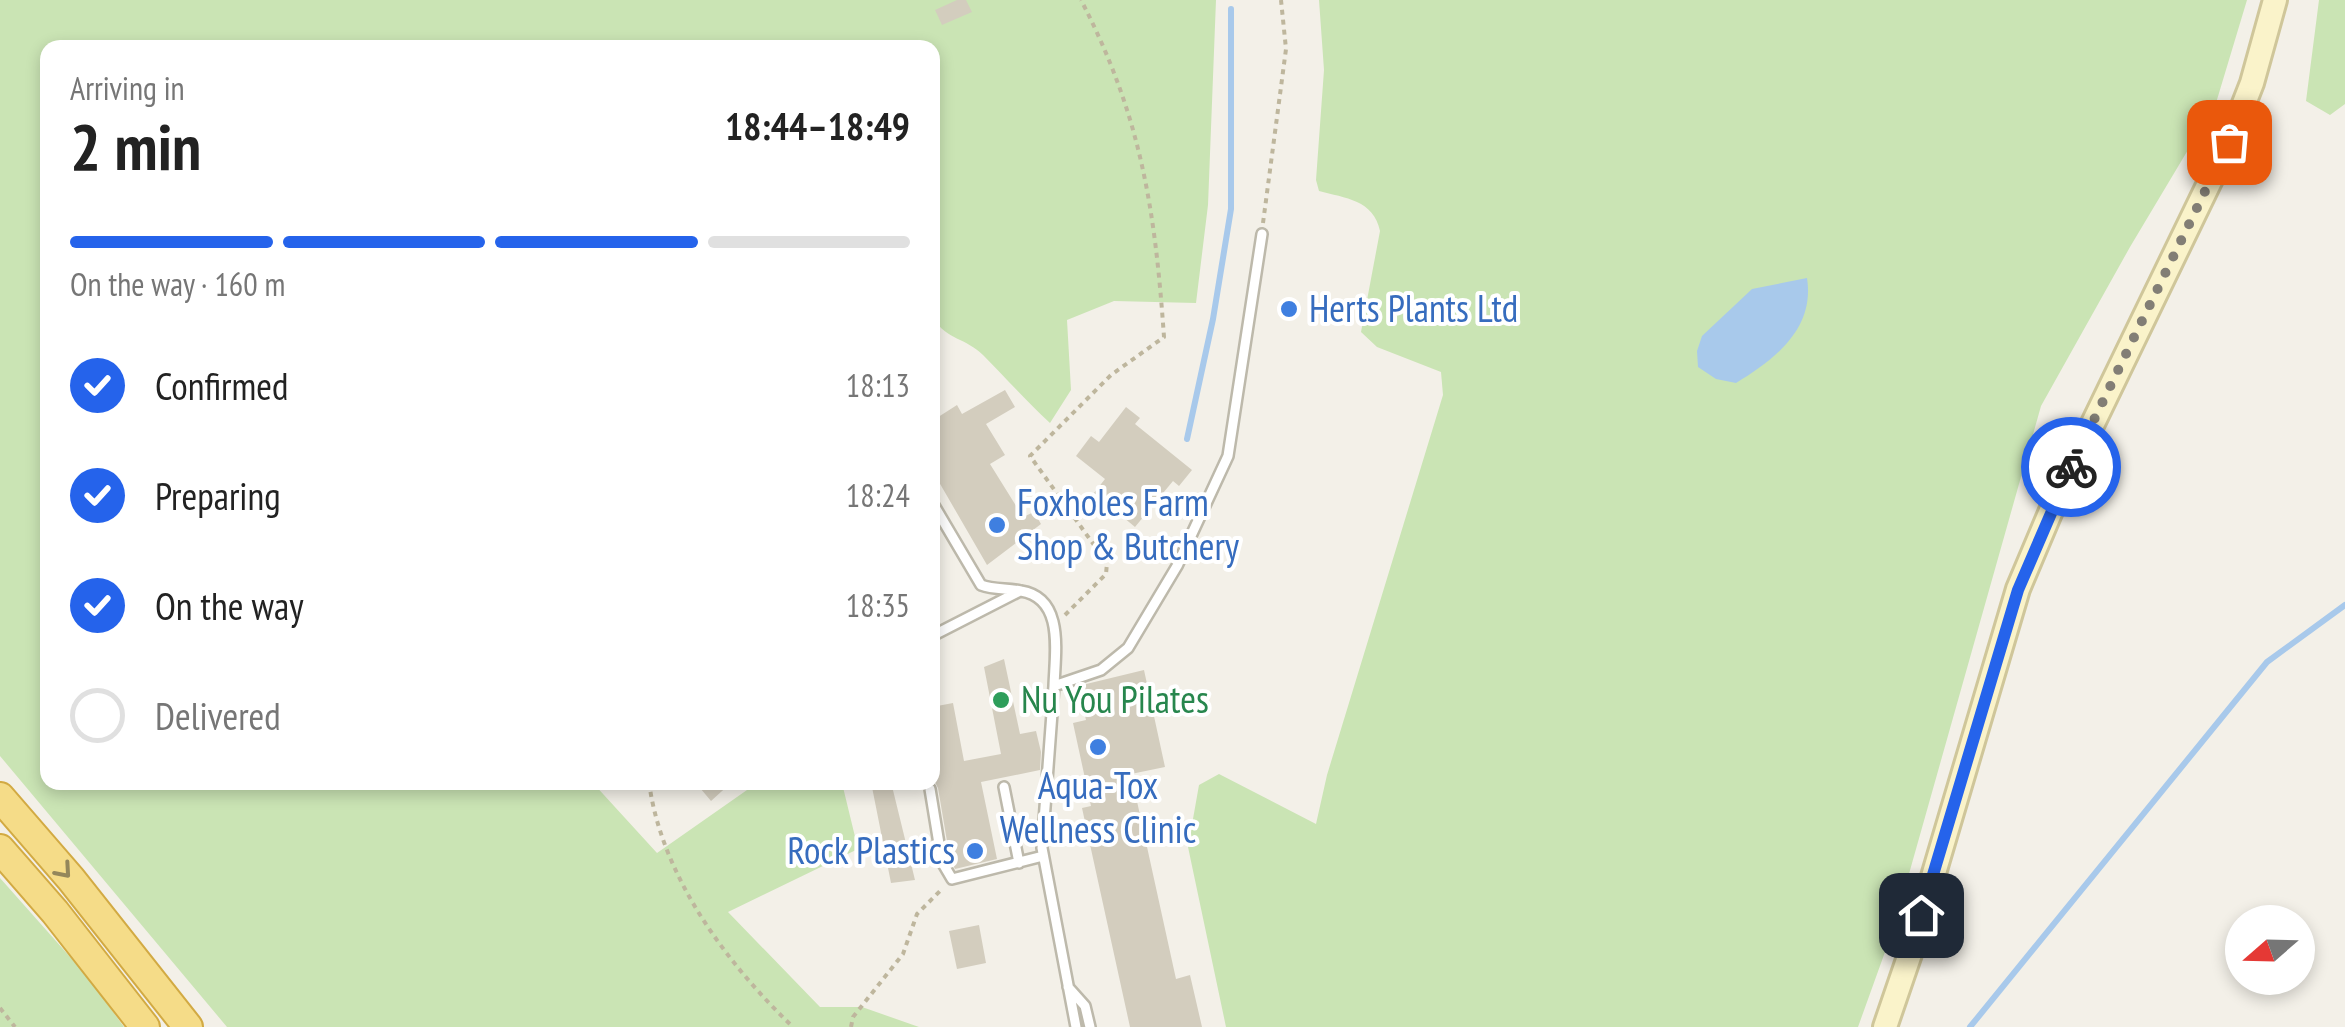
<!DOCTYPE html>
<html lang="en">
<head>
<meta charset="utf-8">
<style>
	body { margin:0; font-family:"PT Sans Narrow",sans-serif; background:#f2f2f2; color:#222; height:100vh; display:flex; flex-direction:column; font-size:38px; white-space:nowrap }
	* { box-sizing:border-box; margin:0 }
	p { font-size:32px; color:#767676 }
	.icon { flex:none; width:55px; height:55px; fill:none; stroke:currentColor; stroke-width:2; stroke-linecap:round; stroke-linejoin:round }
	.map { position:relative; flex:1; overflow:hidden }
	.details { position:absolute; left:40px; top:40px; width:900px; height:750px; display:flex; flex-direction:column; background:#fff; border-radius:20px; box-shadow:0 5px 15px #0003 }
	.details>* { flex:none }
	.needle { width:65px; rotate:250deg }
	.fabs { position:absolute; left:2225px; top:905px; display:grid; gap:20px }
	.fabs a { display:grid; place-items:center; width:90px; height:90px; border-radius:50%; background:#fff; box-shadow:0 5px 15px #0003; font-size:50px }
	.pin { position:absolute; display:grid; place-items:center; width:85px; height:85px; color:#fff; margin:-42px; border-radius:20px; box-shadow:0 5px 15px #0006 }
	.courier { position:absolute; display:grid; place-items:center; width:100px; height:100px; margin:-50px; border:8px solid #2563eb; border-radius:50%; background:#fff; color:#222; box-shadow:0 2px 12px #0007 }
	.headline em { font-style:normal; font-weight:800 }
	.headline div { display:flex; flex-direction:column-reverse }
	.headline { display:flex; align-items:center; justify-content:space-between; height:170px; padding:0 30px }
	h1 { font-size:65px; font-weight:800; line-height:75px }
	.bar { display:grid; grid-template-columns:repeat(4,1fr); gap:15px 10px; align-content:center; height:120px; padding:0 30px }
	.bar i { height:12px; border-radius:8px; background:#e0e0e0 }
	.bar .current { background:#2563eb }
	.bar p { grid-column:span 4 }
	ol { padding:0 30px; list-style:none }
	li { display:flex; align-items:center; gap:30px; height:110px }
	li p { margin-inline-start:auto }
	li .icon { padding:10px; border-radius:50%; background:#2563eb; color:#fff; stroke-width:4 }
	li:last-child { color:#767676 }
	li i { width:55px; height:55px; border:5px solid #e0e0e0; border-radius:50% }
	.map>svg:first-child { display:block }
	.green { fill:#cae4b4 }
	.water { fill:#a8c9eb }
	.lines { fill:none; stroke-linecap:round; stroke-linejoin:round }
	.stream { stroke:#a8c9eb; stroke-width:6 }
	.building { fill:#d3cdbe }
	.service-casing { stroke:#bdb9ab; stroke-width:14 }
	.secondary-casing { stroke:#cfc69a; stroke-width:28 }
	.trunk-casing { stroke:#d2aa43; stroke-width:32 }
	.path { stroke:#beb69d; stroke-width:4; stroke-dasharray:5 5; stroke-linecap:butt }
	.service { stroke:#fff; stroke-width:9 }
	.secondary { stroke:#faf3ca; stroke-width:22 }
	.trunk { stroke:#f5dc88; stroke-width:28 }
	.oneway { stroke:#94875b }
	.done { stroke:#827e75; stroke-width:10; stroke-dasharray:0 18 }
	.route { stroke:#2563eb; stroke-width:12 }
	.shop-dot { fill:#3f7fe0; stroke:#fff; stroke-width:4 }
	.leisure-dot { fill:#2e9e5b; stroke:#fff; stroke-width:4 }
	.labels { text-anchor:middle; stroke-width:8; stroke-linejoin:round; paint-order:stroke }
	.shop-label { font-size:38px; fill:#366cbe; stroke:#fff; text-anchor:start }
	.leisure-label { font-size:38px; fill:#27864d; stroke:#fff; text-anchor:start }
</style>
</head>
<body>
<div class="map">
<svg width="2345" height="1027" viewBox="0 0 2345 1027">
	<rect width="100%" height="100%" fill="#f3f0e8"/>
	<path class="green" d="M 0,0 L 1216,0 L 1208,205 L 1196,303 L 1114,301 L 1067,320 L 1071,390 L 1050,423 C 1026,401 1005,377 983,355 C 966,338 947,340 933,318 L 932,48 L 48,48 L 48,782 L 593,783 L 657,853 L 757,783 L 842,783 L 858,849 L 728,912 L 820,1007 L 862,1007 L 919,1027 L 227,1027 L 0,756 Z
		M 1319,0 L 2247,0 L 2216,103 L 2130,247 L 2041,406 L 1894,927 L 1858,1027 L 1226,1027 L 1188,847 L 1199,785 L 1219,774 L 1316,824 L 1327,775 L 1443,395 L 1441,372 L 1377,347 L 1361,332 L 1380,231 C 1374,200 1345,198 1319,191 L 1316,180 L 1324,70 Z
		M 2319,0 L 2345,0 L 2345,104 L 2330,115 L 2306,101 Z
		M 0,878 L 87,976 L 124,1027 L 0,1027 Z"/>
	<path class="water" d="M 1807,278 C 1815,329 1775,359 1736,383 L 1716,379 L 1698,367 L 1697,351 L 1702,336 L 1752,289 Z"/>
	<g class="lines">
		<path class="stream" d="M 1187,439 L 1213,319 L 1231,209 L 1231,9
			M 1970,1027 L 2267,662 L 2345,605"/>
	</g>
	<path class="building" d="M 957,0 L 966,0 L 972,12 L 942,25 L 935,10 Z
		M 1005,390 L 1015,407 L 986,424 L 1005,455 L 990,464 L 1023,517 L 1034,512 L 1041,524 L 987,565 L 932,470 L 932,421 L 957,405 L 962,414 Z
		M 1126,407 L 1140,418 L 1135,424 L 1192,470 L 1179,486 L 1173,481 L 1135,527 L 1094,493 L 1105,479 L 1076,456 L 1091,436 L 1099,442 Z
		M 1004,659 L 1020,734 L 1036,731 L 1041,752 L 1040,770 L 981,782 L 997,859 L 955,869 L 950,859 L 938,788 L 932,776 L 932,707 L 953,703 L 964,761 L 1001,754 L 984,667 Z
		M 1144,670 L 1165,767 L 1131,774 L 1176,979 L 1190,975 L 1202,1027 L 1130,1027 L 1082,808 L 1091,806 L 1073,723 L 1086,720 L 1078,686 Z
		M 695,782 L 732,782 L 711,801 Z
		M 871,782 L 891,782 L 915,880 L 891,883 Z
		M 979,925 L 986,963 L 957,969 L 949,931 Z"/>
	<g class="lines">
		<defs>
			<path id="service" d="M 932,502 L 981,585 C 994,590 1007,588 1021,591 C 1065,598 1055,653 1054,686
				M 932,636 L 1018,592
				M 1004,787 L 1019,863
				M 930,789 L 942,862 L 952,879 L 1043,856
				M 1068,987 L 1085,1006 L 1090,1027
				M 1076,1027 L 1042,848 L 1054,686 L 1101,670 L 1128,648 L 1177,566 L 1228,456 L 1262,234"/>
			<path id="secondary" d="M 1885,1027 L 1911,951 L 2018,589 L 2053,506 L 2229,142 L 2252,83 L 2275,0"/>
			<path id="trunk" d="M 0,797 L 71,879 L 188,1027
				M 0,849 L 55,912 L 145,1027"/>
		</defs>
		<use href="#service" class="service-casing"/>
		<use href="#secondary" class="secondary-casing"/>
		<use href="#trunk" class="trunk-casing"/>
		<path class="path" d="M 1263,223 L 1286,49 L 1281,0
			M 1065,615 L 1106,574 L 1107,563 L 1030,456 L 1111,375 L 1164,337 C 1155,209 1141,116 1081,0
			M 649,782 C 661,875 726,963 793,1027
			M 0,1008 L 15,1027
			M 851,1027 L 853,1017 L 903,954 L 917,914 L 943,888"/>
		<use href="#service" class="service"/>
		<use href="#secondary" class="secondary"/>
		<use href="#trunk" class="trunk"/>
	</g>
	<defs><path id="oneway-chevron" d="M-2-3.5L2.5 0L-2 3.5" fill="none" stroke-width="1.6" stroke-linecap="round" stroke-linejoin="round" transform="scale(2.5)"/></defs>
	<use class="oneway" href="#oneway-chevron" transform="translate(64 871) rotate(49)"/>
	<g class="lines">
		<path class="done" d="M 2071,467 L 2229,142"/>
		<path class="route" d="M 1921,915 L 2018,590 L 2071,467"/>
	</g>
	<g class="shop-dot">
		<circle cx="1289" cy="309" r="10"/>
		<circle cx="997" cy="525" r="10"/>
		<circle cx="1098" cy="747" r="10"/>
		<circle cx="975" cy="851" r="10"/>
	</g>
	<circle class="leisure-dot" cx="1001" cy="700" r="10"/>
	<g class="labels">
		<g class="shop-label">
			<text x="1309" y="322">Herts Plants Ltd</text>
			<text x="1017" y="516">Foxholes Farm<tspan x="1017" dy="44">Shop &amp; Butchery</tspan></text>
			<text x="1098" y="799" text-anchor="middle">Aqua-Tox<tspan x="1098" dy="44">Wellness Clinic</tspan></text>
			<text x="955" y="864" text-anchor="end">Rock Plastics</text>
		</g>
		<g class="leisure-label">
			<text x="1021" y="713">Nu You Pilates</text>
		</g>
	</g>
</svg>
<div class="fabs">
<a><svg class="needle" viewBox="-14 -14 28 28"><path d="M0-13l5 13h-10z" fill="#e53935"/><path d="M0 13l5-13h-10z" fill="#767676"/></svg></a>
</div>
<div class="pin" style="left:2229px;top:142px;background:#ea580c"><svg class="icon" aria-label="bag" viewBox="0 0 24 24"><path d="M5 8h14l-1 12H6zM9 8a3 3 0 0 1 6 0"/></svg></div>
<div class="pin" style="left:1921px;top:915px;background:#1f2937"><svg class="icon" aria-label="home" viewBox="0 0 24 24"><path d="M3 11l9-7 9 7M6 9v11h12V9"/></svg></div>
<div class="courier" style="left:2071px;top:467px"><svg class="icon" aria-label="bike" viewBox="0 0 24 24"><circle cx="6" cy="16" r="4"/><circle cx="18" cy="16" r="4"/><path d="M6 16l4-8h5l3 8M10 8l3 8H6M13 5h3"/></svg></div>
<section class="details">
<div class="headline"><div><h1>2 min</h1><p>Arriving in</p></div><em>18:44–18:49</em></div>
<div class="bar"><i class="current"></i><i class="current"></i><i class="current"></i><i></i><p>On the way · 160 m</p></div>
<ol>
<li><svg class="icon" aria-label="check" viewBox="0 0 24 24"><path d="M5 12l5 5 9-10"/></svg>Confirmed<p>18:13</p></li>
<li><svg class="icon" aria-label="check" viewBox="0 0 24 24"><path d="M5 12l5 5 9-10"/></svg>Preparing<p>18:24</p></li>
<li><svg class="icon" aria-label="check" viewBox="0 0 24 24"><path d="M5 12l5 5 9-10"/></svg>On the way<p>18:35</p></li>
<li><i></i>Delivered</li>
</ol>
</section>
</div>
</body>
</html>
